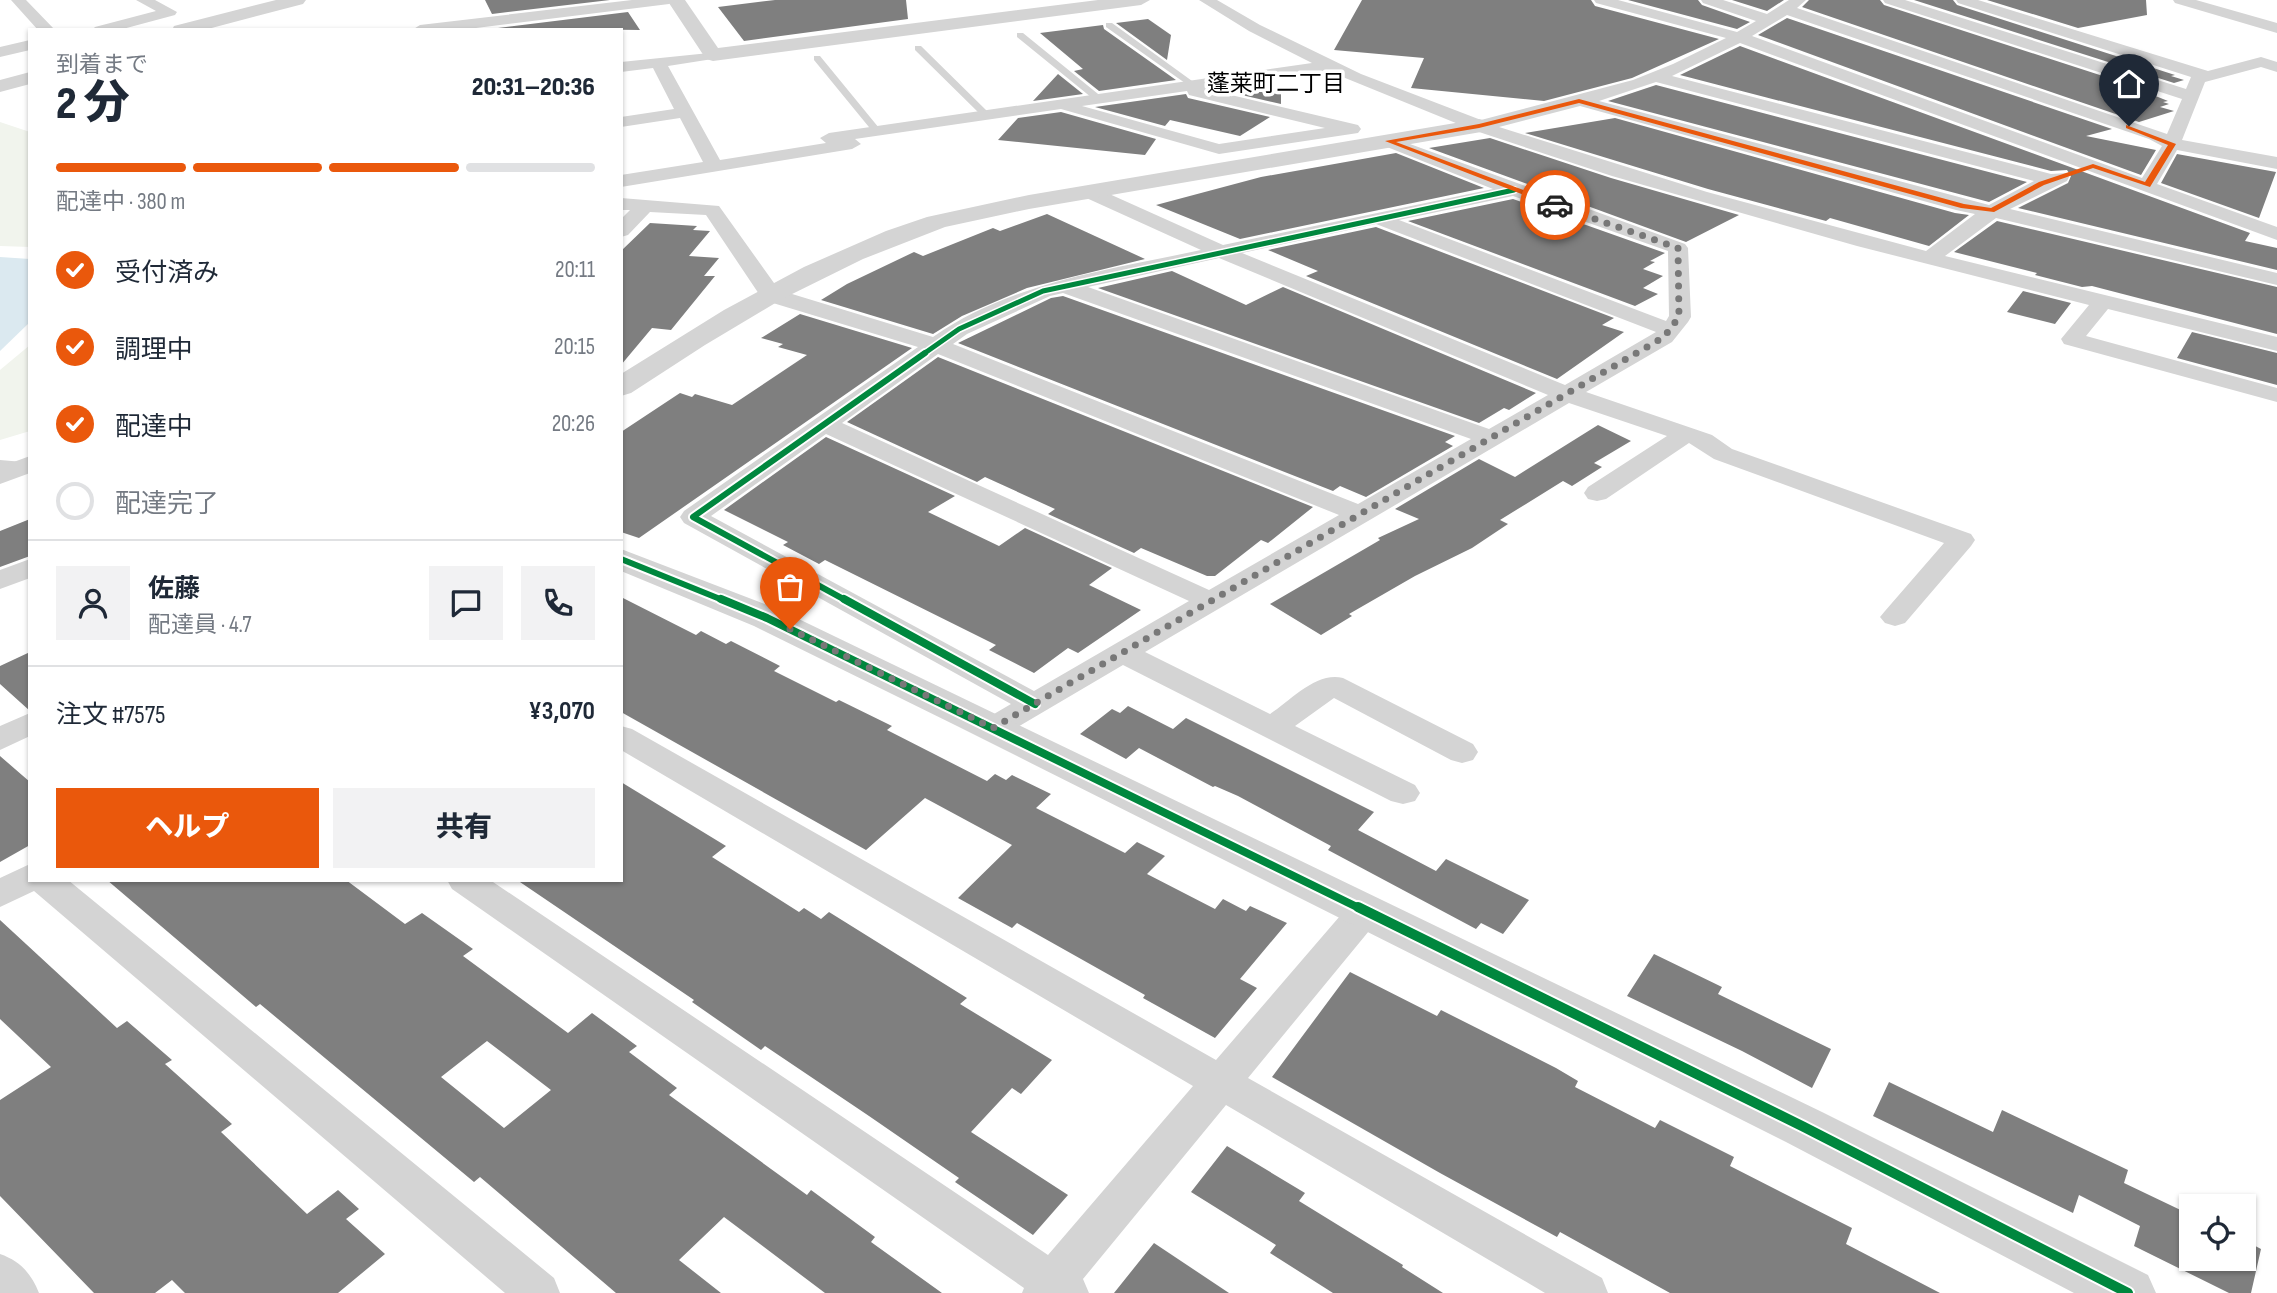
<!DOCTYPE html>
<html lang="ja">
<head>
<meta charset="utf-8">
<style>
	body { margin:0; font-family:"Sofia Sans Condensed","Noto Sans JP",sans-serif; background:#f2f2f3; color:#1f2937; height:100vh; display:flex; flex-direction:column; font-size:26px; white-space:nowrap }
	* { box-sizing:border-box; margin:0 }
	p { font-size:23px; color:#747a83 }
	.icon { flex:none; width:38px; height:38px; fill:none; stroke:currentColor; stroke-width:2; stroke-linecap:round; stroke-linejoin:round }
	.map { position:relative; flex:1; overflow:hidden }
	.sheet { position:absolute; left:28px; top:28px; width:595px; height:854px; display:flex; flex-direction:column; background:#fff; border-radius:0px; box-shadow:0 2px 5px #0004 }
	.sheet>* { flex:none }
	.fabs { position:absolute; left:2179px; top:1194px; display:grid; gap:14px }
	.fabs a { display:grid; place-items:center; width:77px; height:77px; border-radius:0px; background:#fff; box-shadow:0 2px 5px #0004; font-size:35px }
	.pin { position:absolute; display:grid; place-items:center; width:60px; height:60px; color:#fff; margin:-72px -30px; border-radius:50% 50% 50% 0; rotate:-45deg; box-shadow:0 0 7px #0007 }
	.pin .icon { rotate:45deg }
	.courier { position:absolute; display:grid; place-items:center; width:70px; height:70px; margin:-35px; border:5px solid #ea580c; border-radius:50%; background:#fff; color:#222; box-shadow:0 2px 9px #0007 }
	.overview em { font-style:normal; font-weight:800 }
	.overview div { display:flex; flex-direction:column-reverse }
	.overview { display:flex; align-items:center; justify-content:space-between; height:119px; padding:0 28px }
	h1 { font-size:46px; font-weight:800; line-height:52px }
	.bar { display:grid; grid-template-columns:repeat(4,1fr); gap:10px 7px; align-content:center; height:84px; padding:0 28px }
	.bar i { height:9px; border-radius:5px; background:#e0e1e3 }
	.bar .current { background:#ea580c }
	.bar p { grid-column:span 4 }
	.line { display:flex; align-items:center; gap:18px; padding:0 28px; border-top:2px solid #e0e1e3 }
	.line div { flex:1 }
	.round { display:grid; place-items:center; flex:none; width:74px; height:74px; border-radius:0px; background:#f2f2f3 }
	ol { padding:0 28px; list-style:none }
	li { display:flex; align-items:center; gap:21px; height:77px }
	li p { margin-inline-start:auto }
	li .icon { padding:7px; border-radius:50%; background:#ea580c; color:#fff; stroke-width:4 }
	li:last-child { color:#747a83 }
	li i { width:38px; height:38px; border:4px solid #e0e1e3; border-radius:50% }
	.action { display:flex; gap:14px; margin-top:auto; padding:14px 28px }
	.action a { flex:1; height:80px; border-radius:0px; background:#ea580c; color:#fff; font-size:28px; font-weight:800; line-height:80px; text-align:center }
	.action a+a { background:#f2f2f3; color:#1f2937 }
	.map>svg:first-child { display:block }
	.green { fill:#f1f4ed }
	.water { fill:#dbe9f0 }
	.building { fill:#7f7f7f; fill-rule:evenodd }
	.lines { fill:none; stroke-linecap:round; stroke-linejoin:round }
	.service { fill:#d4d4d4; fill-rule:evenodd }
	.minor { fill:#d4d4d4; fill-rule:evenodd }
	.tertiary { fill:#d4d4d4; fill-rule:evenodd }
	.cycleway-far3-casing { stroke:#fff; stroke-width:8 }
	.cycleway-far2-casing { stroke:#fff; stroke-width:10 }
	.cycleway-far1-casing { stroke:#fff; stroke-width:12 }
	.cycleway-casing { stroke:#fff; stroke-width:14 }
	.cycleway-far3 { stroke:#00873e; stroke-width:5 }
	.cycleway-far2 { stroke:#00873e; stroke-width:6 }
	.cycleway-far1 { stroke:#00873e; stroke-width:8 }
	.cycleway { stroke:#00873e; stroke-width:10 }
	.route { fill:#ea580c }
	.done { stroke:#787878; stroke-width:7; stroke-dasharray:0 12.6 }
	.labels { text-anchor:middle; stroke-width:7; stroke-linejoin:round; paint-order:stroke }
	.far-neighbourhood-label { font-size:23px; fill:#000; stroke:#fff }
</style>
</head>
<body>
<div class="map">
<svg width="2277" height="1293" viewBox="0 0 2277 1293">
	<rect width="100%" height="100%" fill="#fff"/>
	<path class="green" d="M 0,122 L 30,132 L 30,247 L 0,246 Z
		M 30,345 L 30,431 L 0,440 L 0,370 Z"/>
	<path class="water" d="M 0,257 L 30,259 L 30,322 L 0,351 Z"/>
	<path class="building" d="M 485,0 L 610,0 L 492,14 Z
		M 775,0 L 906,0 L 908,19 L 744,41 L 718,7 Z
		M 1362,0 L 1591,0 L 1595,6 L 1719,39 L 1632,78 L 1544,101 L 1411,88 L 1424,58 L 1334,50 Z
		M 1628,0 L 1698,0 L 1702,5 L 1750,22 L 1737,29 Z
		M 1732,0 L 1784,0 L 1767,11 Z
		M 1809,0 L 1880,0 L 1884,5 L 2146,90 L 2143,91 L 2168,101 L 2163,102 L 2169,104 L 2160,107 L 2174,111 L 2139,122 L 1802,7 Z
		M 1914,0 L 1953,0 L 1957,5 L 2175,75 L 2171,76 L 2184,80 L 2174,83 Z
		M 1987,0 L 2146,0 L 2147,15 L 2078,28 Z
		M 628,12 L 640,30 L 498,28 Z
		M 1787,18 L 2112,129 L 2086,136 L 2156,150 L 2141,175 L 1758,35 Z
		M 1148,19 L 1171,35 L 1167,60 L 1116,23 Z
		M 1103,25 L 1104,29 L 1176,80 L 1099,91 L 1074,71 L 1083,69 L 1040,33 Z
		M 1740,46 L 2250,233 L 2245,241 L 2277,248 L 2277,270 L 2018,208 L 2068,183 L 2071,176 L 2067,170 L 2051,171 L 1680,75 Z
		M 1058,74 L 1083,94 L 1033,101 Z
		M 1656,85 L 2027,182 L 1989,202 L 1608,101 Z
		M 1241,87 L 1247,91 L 1259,87 L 1281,92 L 1281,104 L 1220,90 Z
		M 1186,94 L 1188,98 L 1270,117 L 1240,136 L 1170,120 L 1165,126 L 1095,107 Z
		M 1061,112 L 1156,139 L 1145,155 L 998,140 L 1018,118 Z
		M 1615,118 L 1955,213 L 1969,215 L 1929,246 L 1830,218 L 1826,221 L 1708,189 L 1525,133 Z
		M 1490,138 L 1611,178 L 1739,215 L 1686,242 L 1429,148 Z
		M 1396,153 L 1484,188 L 1240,239 L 1156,205 L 1261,177 Z
		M 2177,154 L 2276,172 L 2259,218 L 2161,183 Z
		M 1513,199 L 1665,253 L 1650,261 L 1655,262 L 1643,269 L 1663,276 L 1643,288 L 1658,294 L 1635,306 L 1408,221 Z
		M 1047,214 L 1145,259 L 1027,288 L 962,316 L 933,334 L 821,300 L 847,284 L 914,252 L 923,256 L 993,228 L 1000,231 Z
		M 1997,221 L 2277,287 L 2277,334 L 2092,286 L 2082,287 L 2035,275 L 2037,273 L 1954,252 Z
		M 650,223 L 697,226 L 693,230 L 710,231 L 689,256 L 719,258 L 704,276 L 715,276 L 671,330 L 652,328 L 621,365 L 621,251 Z
		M 1376,227 L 1614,318 L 1602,325 L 1624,332 L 1557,379 L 1306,276 L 1318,271 L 1268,250 Z
		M 1172,271 L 1246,305 L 1283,287 L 1536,393 L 1509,410 L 1504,408 L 1479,423 L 1098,288 Z
		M 2023,291 L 2071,303 L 2055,324 L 2007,312 Z
		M 1063,296 L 1455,436 L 1445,442 L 1453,446 L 1366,497 L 1340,486 L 1333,491 L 958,343 L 1051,298 Z
		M 800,314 L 912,348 L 639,538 L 621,532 L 621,432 L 680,393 L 692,397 L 695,394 L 732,405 L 807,355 L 778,347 L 783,344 L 761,338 Z
		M 2192,332 L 2277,353 L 2277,385 L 2177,358 Z
		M 938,357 L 1313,507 L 1268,543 L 1261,540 L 1215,576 L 1207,576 L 1141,548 L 1134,553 L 1048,514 L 1055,509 L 985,477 L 977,482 L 847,422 Z
		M 1598,425 L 1631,441 L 1594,463 L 1602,467 L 1572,486 L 1563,481 L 1500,520 L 1508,524 L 1472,548 L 1415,576 L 1349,614 L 1352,616 L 1321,635 L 1270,604 L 1380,540 L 1378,538 L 1419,519 L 1395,509 L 1479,459 L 1515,477 Z
		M 826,437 L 955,496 L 928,512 L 999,546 L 1025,528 L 1112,568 L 1089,585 L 1141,610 L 1078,653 L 1068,648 L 1034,673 L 989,650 L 996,645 L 825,560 L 819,564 L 783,545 L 788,542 L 724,510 Z
		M 30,519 L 30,556 L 0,567 L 0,531 Z
		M 621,597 L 696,635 L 701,631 L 726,644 L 731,641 L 780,666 L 774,671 L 836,702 L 839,700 L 892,726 L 887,730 L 987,781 L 995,774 L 1006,780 L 1012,775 L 1051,794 L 1036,808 L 1125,853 L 1137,842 L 1165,856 L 1147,874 L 1215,909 L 1223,899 L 1246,911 L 1250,906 L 1287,923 L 1240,979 L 1257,988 L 1215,1038 L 1143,998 L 1145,995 L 1017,923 L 1012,928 L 958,898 L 1012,845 L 925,798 L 866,850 L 621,712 Z
		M 30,652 L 30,711 L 0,684 L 0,666 Z
		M 1128,706 L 1173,729 L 1186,718 L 1374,812 L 1358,830 L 1436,871 L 1446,859 L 1529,900 L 1503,934 L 1481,923 L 1476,929 L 1328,850 L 1331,846 L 1238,796 L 1215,786 L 1213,787 L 1139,748 L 1126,759 L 1080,734 L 1112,709 L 1120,713 Z
		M 0,756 L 30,782 L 30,845 L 0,862 Z
		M 621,782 L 726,846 L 712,857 L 799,912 L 804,908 L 821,919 L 829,912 L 967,998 L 960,1004 L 1052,1060 L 1021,1094 L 1012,1088 L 971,1132 L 1068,1195 L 1033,1235 L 955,1182 L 959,1178 L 869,1116 L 765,1046 L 761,1050 L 692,1002 L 694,1000 L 517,880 L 621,880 Z
		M 107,880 L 346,880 L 405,924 L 422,913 L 473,949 L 463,956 L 568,1033 L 592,1013 L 637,1046 L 629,1052 L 677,1088 L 669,1095 L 807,1195 L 811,1190 L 875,1237 L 871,1242 L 942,1293 L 825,1293 L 724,1217 L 679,1260 L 721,1293 L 616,1293 L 480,1177 L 474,1182 L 260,1004 L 256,1007 ZM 487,1041 L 551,1090 L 504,1128 L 441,1077 Z
		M 0,920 L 117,1028 L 127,1021 L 172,1060 L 165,1064 L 232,1124 L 221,1132 L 307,1214 L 338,1190 L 359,1209 L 346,1219 L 385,1254 L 338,1293 L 185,1293 L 172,1280 L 155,1293 L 94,1293 L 0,1196 L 0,1100 L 51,1067 L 0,1019 Z
		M 1654,954 L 1722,987 L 1718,994 L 1831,1049 L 1812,1088 L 1742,1051 L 1627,996 Z
		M 1350,972 L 1437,1016 L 1441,1010 L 1556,1068 L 1578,1081 L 1575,1087 L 1655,1128 L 1660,1120 L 1734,1157 L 1730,1166 L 1852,1228 L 1846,1244 L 1940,1293 L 1670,1293 L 1560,1232 L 1557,1237 L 1440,1173 L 1272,1077 Z
		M 1889,1082 L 1993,1132 L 2002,1110 L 2128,1170 L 2124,1183 L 2191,1215 L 2191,1258 L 2244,1258 L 2244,1240 L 2261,1249 L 2251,1293 L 2229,1293 L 2134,1246 L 2140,1226 L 2079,1195 L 2073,1213 L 1873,1116 Z
		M 1227,1146 L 1305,1193 L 1299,1201 L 1403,1265 L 1402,1267 L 1443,1293 L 1333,1293 L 1270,1253 L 1276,1245 L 1191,1192 Z
		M 1154,1243 L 1229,1293 L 1114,1293 Z"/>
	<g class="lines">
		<path class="service" d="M 1106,23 L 1112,23 L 1199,86 L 1192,88 L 1106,27 Z
			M 1017,33 L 1023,33 L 1103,98 L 1103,102 L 1097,102 L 1017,37 Z
			M 915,46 L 921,46 L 988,112 L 988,116 L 982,116 L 915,50 Z
			M 814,56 L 820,56 L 879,128 L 879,132 L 873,132 L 814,60 Z
			M 0,460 L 23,462 L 29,466 L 23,470 L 0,468 Z"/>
		<path class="minor" d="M 11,0 L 26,0 L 55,30 L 38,30 Z
			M 136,0 L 155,0 L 177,12 L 175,15 L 119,30 L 92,30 L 95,27 L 156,11 Z
			M 632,0 L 676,0 L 669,4 L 460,30 L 412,30 L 420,25 Z
			M 1199,0 L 1217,0 L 1260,25 L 1361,74 L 1481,120 L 1633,80 L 1673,64 L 1726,38 L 1596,3 L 1594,0 L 1618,0 L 1737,32 L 1756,21 L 1703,3 L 1701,0 L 1723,0 L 1767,14 L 1789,0 L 1806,0 L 1797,8 L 2167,134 L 2182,99 L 1885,3 L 1883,0 L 1905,0 L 2186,89 L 2191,77 L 1958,3 L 1956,0 L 1978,0 L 2208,71 L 2261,57 L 2277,62 L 2277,72 L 2261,67 L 2205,82 L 2182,140 L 2277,157 L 2277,169 L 2177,150 L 2157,184 L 2277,227 L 2277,240 L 1740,43 L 1672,76 L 2051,174 L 2067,173 L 2069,177 L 2067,181 L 2010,209 L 2277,273 L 2277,285 L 1996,218 L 1945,256 L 2277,337 L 2277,351 L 2108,309 L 2086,336 L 2277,388 L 2277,402 L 2064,344 L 2061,339 L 2089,305 L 1857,246 L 1612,176 L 1473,130 L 1328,71 L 1206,89 L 1358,125 L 1361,129 L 1358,133 L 1219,154 L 1061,109 L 855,139 L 861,144 L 852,149 L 621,187 L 621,175 L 703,162 L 680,118 L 621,127 L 621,117 L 674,109 L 653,68 L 621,72 L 621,62 L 719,52 L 721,55 L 719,58 L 668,66 L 720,160 L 826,143 L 820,138 L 829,133 L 1312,63 L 1249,31 ZM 1787,15 L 2149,139 L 2162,146 L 2142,178 L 1752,36 ZM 1656,82 L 2034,181 L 1989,205 L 1599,101 ZM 1187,91 L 1189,95 L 1325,128 L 1219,144 L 1082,106 ZM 1580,106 L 1956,210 L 1975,214 L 1926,251 L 1707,192 L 1499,127 Z
			M 2173,0 L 2196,0 L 2277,23 L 2277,33 L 2175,3 Z
			M 30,40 L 30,50 L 0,57 L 0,47 Z
			M 1388,136 L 1685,244 L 1688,248 L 1691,317 L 1688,322 L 1672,342 L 1586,392 L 1712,435 L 1732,449 L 1971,534 L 1975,540 L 1971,546 L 1905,623 L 1895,626 L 1885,623 L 1880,617 L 1885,611 L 1944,543 L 1714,459 L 1689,443 L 1606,499 L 1597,501 L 1588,499 L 1584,493 L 1588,487 L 1667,436 L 1569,403 L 1145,652 L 1270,714 C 1291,700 1317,671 1343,678 L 1473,744 L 1478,752 L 1473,760 L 1462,763 L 1451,760 L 1334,698 L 1295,726 L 1415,785 L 1420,793 L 1415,801 L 1403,804 L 1391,801 L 1123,665 L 1004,735 L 993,738 L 982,735 L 977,728 L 982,721 L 1011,704 L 684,523 L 680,517 L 684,511 L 918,347 L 763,300 L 706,215 L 650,212 L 628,235 L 621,237 L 621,219 L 630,210 L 621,210 L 621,198 L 719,206 L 779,290 L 933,337 C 1011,282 1109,270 1201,250 L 1082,196 L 1079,192 L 1082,188 L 1096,188 L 1223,245 L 1493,189 L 1382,145 L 1379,141 L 1382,137 ZM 1513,196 L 1668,251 L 1669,316 L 1666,321 L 1399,220 ZM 1376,224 L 1656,332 L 1565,385 L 1242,253 ZM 1219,258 L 1548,395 L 1489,429 L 1088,287 ZM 1063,293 L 1471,439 L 1358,504 L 953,344 L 967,334 L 1050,296 ZM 938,354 L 1339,515 L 1209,590 L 842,423 ZM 826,434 L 1189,601 L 1034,691 L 711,516 Z
			M 30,456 L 30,473 L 0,484 L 0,467 Z
			M 30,559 L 30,578 L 0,589 L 0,570 Z
			M 30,713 L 30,736 L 0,750 L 0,726 Z
			M 621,726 L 632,729 L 1216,1060 L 1352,902 L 1365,898 L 1378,902 L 1383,911 L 1378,920 L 1248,1078 L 1602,1278 L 1608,1293 L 1545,1293 L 1226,1105 L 1083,1279 L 1089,1293 L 1022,1293 L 1024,1288 L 452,889 L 447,880 L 490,880 L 1048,1255 L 1193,1086 L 621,750 Z
			M 30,864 L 30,880 L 68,880 L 554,1278 L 560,1293 L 505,1293 L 34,891 L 0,907 L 0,878 Z
			M 0,1254 C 20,1261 31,1273 39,1293 L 0,1293 Z"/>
		<path class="tertiary" d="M 276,0 L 306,0 L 303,4 L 204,30 L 172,30 L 174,26 Z
			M 667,0 L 685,0 L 718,48 L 1098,0 L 1150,0 L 1141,5 L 713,61 L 706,59 Z
			M 30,72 L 30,84 L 0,92 L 0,80 Z
			M 1479,119 L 1487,121 L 1490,126 L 1487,131 L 1029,209 L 945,227 L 863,259 L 782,299 L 705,345 L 631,393 L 621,396 L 621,374 L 724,310 L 804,267 L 886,231 L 927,217 L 1029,195 Z
			M 621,549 L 780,610 L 1822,1112 L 2148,1275 L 2156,1293 L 2074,1293 L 1786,1142 L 957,726 L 754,626 L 621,571 Z"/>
		<defs>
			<path id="cycleway-far3" d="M 922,355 L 959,329 L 1043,291 L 1514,190"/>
			<path id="cycleway-far2" d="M 621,559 L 725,601
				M 847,601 L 693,517 L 925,353"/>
			<path id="cycleway-far1" d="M 721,599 L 767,618 L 1361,909
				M 844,599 L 1035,704"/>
			<path id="cycleway" d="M 1358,907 L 1804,1127 L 2128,1293"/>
		</defs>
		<use href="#cycleway-far3" class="cycleway-far3-casing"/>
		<use href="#cycleway-far2" class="cycleway-far2-casing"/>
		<use href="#cycleway-far1" class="cycleway-far1-casing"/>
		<use href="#cycleway" class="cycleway-casing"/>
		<use href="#cycleway-far3" class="cycleway-far3"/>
		<use href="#cycleway-far2" class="cycleway-far2"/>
		<use href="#cycleway-far1" class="cycleway-far1"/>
		<use href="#cycleway" class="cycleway"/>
	</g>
	<path class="route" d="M 1579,99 L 1964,204 L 1991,208 L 2039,182 L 2093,164 L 2145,182 L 2168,145 L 2126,128 L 2126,125 L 2176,144 L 2150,187 L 2093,168 L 2044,185 L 1994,212 L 1961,208 L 1579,103 L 1479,128 L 1396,142 L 1558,203 L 1555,207 L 1385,141 L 1479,124 Z"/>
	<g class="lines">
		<path class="done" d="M 790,629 L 993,728 L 1664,337 L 1679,317 L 1678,248 L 1555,205"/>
	</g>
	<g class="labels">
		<g class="far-neighbourhood-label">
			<text x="1276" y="91">蓬莱町二丁目</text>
		</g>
	</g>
</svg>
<div class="fabs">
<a><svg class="icon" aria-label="locate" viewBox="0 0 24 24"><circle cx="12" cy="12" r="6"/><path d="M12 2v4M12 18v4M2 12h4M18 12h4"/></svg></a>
</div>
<div class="pin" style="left:790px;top:629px;background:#ea580c"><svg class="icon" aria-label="bag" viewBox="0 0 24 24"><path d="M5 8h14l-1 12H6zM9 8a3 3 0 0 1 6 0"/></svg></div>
<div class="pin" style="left:2129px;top:126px;background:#1f2937"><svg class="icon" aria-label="home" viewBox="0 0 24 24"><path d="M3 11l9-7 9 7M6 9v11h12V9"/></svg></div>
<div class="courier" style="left:1555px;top:205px"><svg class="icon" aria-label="car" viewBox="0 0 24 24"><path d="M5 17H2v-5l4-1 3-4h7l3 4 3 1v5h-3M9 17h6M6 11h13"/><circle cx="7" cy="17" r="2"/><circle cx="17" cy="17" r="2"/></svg></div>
<section class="sheet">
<div class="overview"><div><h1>2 分</h1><p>到着まで</p></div><em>20:31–20:36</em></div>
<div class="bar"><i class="current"></i><i class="current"></i><i class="current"></i><i></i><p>配達中 · 380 m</p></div>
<ol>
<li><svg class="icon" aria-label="check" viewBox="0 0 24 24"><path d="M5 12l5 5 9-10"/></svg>受付済み<p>20:11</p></li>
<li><svg class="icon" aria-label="check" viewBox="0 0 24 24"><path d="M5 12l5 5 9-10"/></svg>調理中<p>20:15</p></li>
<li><svg class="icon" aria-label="check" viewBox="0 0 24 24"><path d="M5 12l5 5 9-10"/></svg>配達中<p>20:26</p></li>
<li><i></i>配達完了</li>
</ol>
<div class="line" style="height:126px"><a class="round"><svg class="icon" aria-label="person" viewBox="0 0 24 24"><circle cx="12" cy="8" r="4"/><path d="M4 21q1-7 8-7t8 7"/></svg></a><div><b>佐藤</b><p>配達員 · 4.7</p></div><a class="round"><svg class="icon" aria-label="chat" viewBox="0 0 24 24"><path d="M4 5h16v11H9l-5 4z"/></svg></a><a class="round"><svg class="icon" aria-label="phone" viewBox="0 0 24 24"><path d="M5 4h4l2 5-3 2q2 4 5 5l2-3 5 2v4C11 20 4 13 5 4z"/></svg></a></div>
<div class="line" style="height:91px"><div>注文 #7575</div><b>¥3,070</b></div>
<div class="action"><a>ヘルプ</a><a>共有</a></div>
</section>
</div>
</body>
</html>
